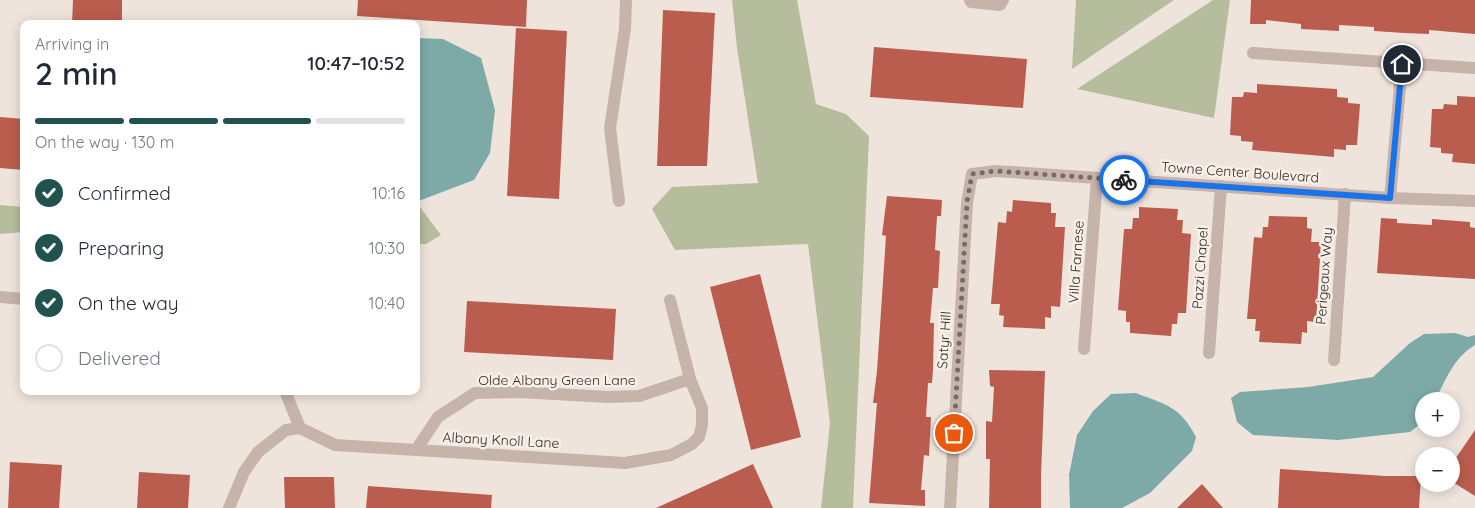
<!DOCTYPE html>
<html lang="en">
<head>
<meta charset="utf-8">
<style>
	body { margin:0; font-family:Quicksand,sans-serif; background:#f2f2f3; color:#1f2937; height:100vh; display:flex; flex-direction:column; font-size:19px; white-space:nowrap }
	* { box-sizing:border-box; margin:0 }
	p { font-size:16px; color:#747a83 }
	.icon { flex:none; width:28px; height:28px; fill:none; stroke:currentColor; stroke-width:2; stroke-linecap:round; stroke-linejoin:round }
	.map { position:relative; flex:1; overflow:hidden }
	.panel { position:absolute; left:20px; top:20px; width:400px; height:375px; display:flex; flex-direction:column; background:#fff; border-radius:10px; box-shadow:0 2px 12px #0003 }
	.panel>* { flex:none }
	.buttons { position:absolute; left:1415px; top:392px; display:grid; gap:10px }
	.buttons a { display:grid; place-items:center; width:45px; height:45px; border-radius:50%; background:#fff; box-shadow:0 2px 12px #0003; font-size:25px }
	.pin { position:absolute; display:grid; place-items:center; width:42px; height:42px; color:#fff; margin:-21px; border:2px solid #fff; border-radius:50%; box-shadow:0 1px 5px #0007 }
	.courier { position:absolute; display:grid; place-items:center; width:50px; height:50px; margin:-25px; border:4px solid #1a73e8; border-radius:50%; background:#fff; color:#222; box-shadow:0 1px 6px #0007 }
	.summary em { font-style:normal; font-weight:600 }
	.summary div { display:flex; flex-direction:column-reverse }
	.summary { display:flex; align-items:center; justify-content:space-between; height:85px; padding:0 15px }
	h1 { font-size:32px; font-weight:600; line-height:38px }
	.bar { display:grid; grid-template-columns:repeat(4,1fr); gap:8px 5px; align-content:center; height:60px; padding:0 15px }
	.bar i { height:6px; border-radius:4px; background:#e0e1e3 }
	.bar .selected { background:#215250 }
	.bar p { grid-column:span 4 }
	ol { padding:0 15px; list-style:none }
	li { display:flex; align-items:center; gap:15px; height:55px }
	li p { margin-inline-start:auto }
	li .icon { padding:5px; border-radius:50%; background:#215250; color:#fff; stroke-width:4 }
	li:last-child { color:#747a83 }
	li i { width:28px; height:28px; border:2px solid #e0e1e3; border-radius:50% }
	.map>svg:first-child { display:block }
	.green { fill:#b6bd9d }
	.water { fill:#7daaa7 }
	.building { fill:#bb5d4e }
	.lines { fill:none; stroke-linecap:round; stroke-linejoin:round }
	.minor { stroke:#c6b3a9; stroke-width:12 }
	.done { stroke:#756c67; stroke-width:5; stroke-dasharray:0 9 }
	.route { stroke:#1a73e8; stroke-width:6 }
	.labels { text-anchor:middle; stroke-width:5; stroke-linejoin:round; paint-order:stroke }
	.street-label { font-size:14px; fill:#342b28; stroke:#f8efe8 }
</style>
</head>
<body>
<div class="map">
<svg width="1475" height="508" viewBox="0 0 1475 508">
	<rect width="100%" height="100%" fill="#efe4dc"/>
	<path class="green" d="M 732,0 L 797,0 L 816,104 L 846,114 L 869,136 L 853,508 L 821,508 L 830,423 L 808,244 L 675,250 L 652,209 L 672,187 L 758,183 L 737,48 Z
		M 1076,0 L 1174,0 L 1072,69 Z
		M 1213,0 L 1230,0 L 1214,118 L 1077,89 Z
		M 416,202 L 441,235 L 426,244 L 416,244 Z
		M 0,205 L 24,207 L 24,232 L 0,234 Z"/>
	<path class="water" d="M 416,38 L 443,39 L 481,58 L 495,110 L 490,153 L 474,180 L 416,202 Z
		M 1455,333 L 1468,337 L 1475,335 L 1475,345 C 1454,357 1445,381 1435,401 L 1424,401 L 1424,421 L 1410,432 L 1338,440 L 1253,435 L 1237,422 L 1231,398 L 1240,392 L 1308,387 L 1373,377 L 1410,343 L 1424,334 Z
		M 1136,393 C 1166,405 1180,406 1196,437 L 1192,451 L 1150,493 L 1122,508 L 1070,508 L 1069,475 L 1077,435 L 1093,411 L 1111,394 Z"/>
	<path class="building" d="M 73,0 L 122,0 L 122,24 L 72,24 Z
		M 358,0 L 527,0 L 526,27 L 357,16 Z
		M 1251,0 L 1475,0 L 1475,34 L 1429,30 L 1429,34 L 1404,33 L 1374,31 L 1374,27 L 1339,25 L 1339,31 L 1301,29 L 1301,24 L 1266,20 L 1266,24 L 1250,24 Z
		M 663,10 L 715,13 L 707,166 L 657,166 Z
		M 516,28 L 567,31 L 559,199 L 507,196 Z
		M 874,47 L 1027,59 L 1023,108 L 870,97 Z
		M 1257,84 L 1337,89 L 1337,97 L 1348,98 L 1348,103 L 1360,104 L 1357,145 L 1346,145 L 1346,150 L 1334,149 L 1334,157 L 1252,150 L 1253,142 L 1241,141 L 1241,136 L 1230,135 L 1232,97 L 1243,97 L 1244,92 L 1257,93 Z
		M 1457,96 L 1475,97 L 1475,164 L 1452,162 L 1453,154 L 1441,153 L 1441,148 L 1430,147 L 1432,109 L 1443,109 L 1444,104 L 1457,105 Z
		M 0,117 L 24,119 L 24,170 L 0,168 Z
		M 887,196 L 942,200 L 941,216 L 937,216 L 935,250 L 940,251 L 938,288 L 933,288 L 930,323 L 934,323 L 933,369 L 932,383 L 928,383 L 926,417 L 931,417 L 929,456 L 924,455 L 921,490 L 925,490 L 925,506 L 869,503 L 877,403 L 873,403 L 877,371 L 886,236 L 882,235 Z
		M 1013,200 L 1051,203 L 1051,213 L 1056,213 L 1055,227 L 1065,227 L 1060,307 L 1051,306 L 1051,318 L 1045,317 L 1045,329 L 1003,327 L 1004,316 L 999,315 L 1000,304 L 991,304 L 998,222 L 1006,223 L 1007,211 L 1012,212 Z
		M 1139,207 L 1178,209 L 1177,220 L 1183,220 L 1182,233 L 1191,234 L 1186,313 L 1178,313 L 1177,324 L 1172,324 L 1171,336 L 1130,333 L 1130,322 L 1126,322 L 1126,311 L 1118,310 L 1124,229 L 1132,229 L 1133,218 L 1139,218 Z
		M 1269,216 L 1307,217 L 1307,228 L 1312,229 L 1311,242 L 1321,242 L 1316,322 L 1307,321 L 1307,333 L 1302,332 L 1301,344 L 1259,342 L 1260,331 L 1255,331 L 1256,319 L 1247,319 L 1254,237 L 1262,238 L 1263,227 L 1268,227 Z
		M 1381,218 L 1397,219 L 1397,223 L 1432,225 L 1432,219 L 1470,222 L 1470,227 L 1475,228 L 1475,279 L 1377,273 Z
		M 760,274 L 801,437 L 751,450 L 710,287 Z
		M 467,301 L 616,309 L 613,360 L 464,352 Z
		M 989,370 L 1045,371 L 1041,476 L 1041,508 L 989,508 L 990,459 L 986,459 L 986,421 L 992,422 L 994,387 L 990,386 Z
		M 1475,430 L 1475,496 L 1451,481 L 1451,465 Z
		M 10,462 L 62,465 L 59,508 L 8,508 Z
		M 753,464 L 773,508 L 656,508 Z
		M 1280,469 L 1385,476 L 1421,476 L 1419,508 L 1278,508 Z
		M 139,472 L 190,475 L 188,508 L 137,508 Z
		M 284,477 L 334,477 L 335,508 L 285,508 Z
		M 1202,484 L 1223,508 L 1177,508 Z
		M 368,486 L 492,495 L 491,508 L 366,508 Z"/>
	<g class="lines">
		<path class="minor" d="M 970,0 L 971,2 L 1000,5 L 1003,0
			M 1253,53 L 1475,68
			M 1390,198 L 1402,64
			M 619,201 L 610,128 L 625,29 L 626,0
			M 0,297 L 24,299
			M 1084,349 L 1097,178
			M 1209,353 L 1221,186
			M 1334,360 L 1345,194
			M 285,391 L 300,428
			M 300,428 L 335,445 L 625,463 L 671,455 L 692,444 L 699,437 L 702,425 L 702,408 L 690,379 L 670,300
			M 416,450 L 438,417 L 475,393 L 519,392 L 608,397 L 639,396 L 690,379
			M 229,508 L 244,472 L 258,452 L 286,430 L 300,428
			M 950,508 L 967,203 L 972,174 L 996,171 L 1390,198 L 1475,201"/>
	</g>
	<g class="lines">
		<path class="done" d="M 954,433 L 967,202 L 972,174 L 996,171 L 1124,180"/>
		<path class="route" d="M 1124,180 L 1390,198 L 1402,64"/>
	</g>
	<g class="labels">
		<g class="street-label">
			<text transform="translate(1240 172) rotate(4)" y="5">Towne Center Boulevard</text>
			<text transform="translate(1076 262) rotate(-86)" y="5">Villa Farnese</text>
			<text transform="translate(1200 268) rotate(-86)" y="5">Pazzi Chapel</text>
			<text transform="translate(1324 276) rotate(-86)" y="5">Perigeaux Way</text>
			<text transform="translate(944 340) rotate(-86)" y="5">Satyr Hill</text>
			<text x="557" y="385">Olde Albany Green Lane</text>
			<text transform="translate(501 440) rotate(3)" y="5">Albany Knoll Lane</text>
		</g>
	</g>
</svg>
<div class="buttons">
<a>+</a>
<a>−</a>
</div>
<div class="pin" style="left:954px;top:433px;background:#ea580c"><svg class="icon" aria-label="bag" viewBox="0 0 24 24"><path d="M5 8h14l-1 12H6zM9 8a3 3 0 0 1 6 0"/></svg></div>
<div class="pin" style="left:1402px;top:64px;background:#1f2937"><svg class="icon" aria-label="home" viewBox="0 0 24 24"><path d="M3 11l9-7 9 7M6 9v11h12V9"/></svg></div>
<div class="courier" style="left:1124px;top:180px"><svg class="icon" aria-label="bike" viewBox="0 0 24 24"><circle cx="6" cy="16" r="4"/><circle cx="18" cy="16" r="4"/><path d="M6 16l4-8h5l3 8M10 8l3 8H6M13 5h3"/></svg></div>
<section class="panel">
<div class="summary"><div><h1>2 min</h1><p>Arriving in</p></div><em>10:47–10:52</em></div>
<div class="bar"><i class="selected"></i><i class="selected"></i><i class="selected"></i><i></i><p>On the way · 130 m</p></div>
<ol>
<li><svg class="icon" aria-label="check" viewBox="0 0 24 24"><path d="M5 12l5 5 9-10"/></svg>Confirmed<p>10:16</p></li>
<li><svg class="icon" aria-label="check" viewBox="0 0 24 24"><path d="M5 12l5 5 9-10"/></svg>Preparing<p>10:30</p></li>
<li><svg class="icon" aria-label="check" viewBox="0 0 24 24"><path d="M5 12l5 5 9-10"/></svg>On the way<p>10:40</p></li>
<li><i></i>Delivered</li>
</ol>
</section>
</div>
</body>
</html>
